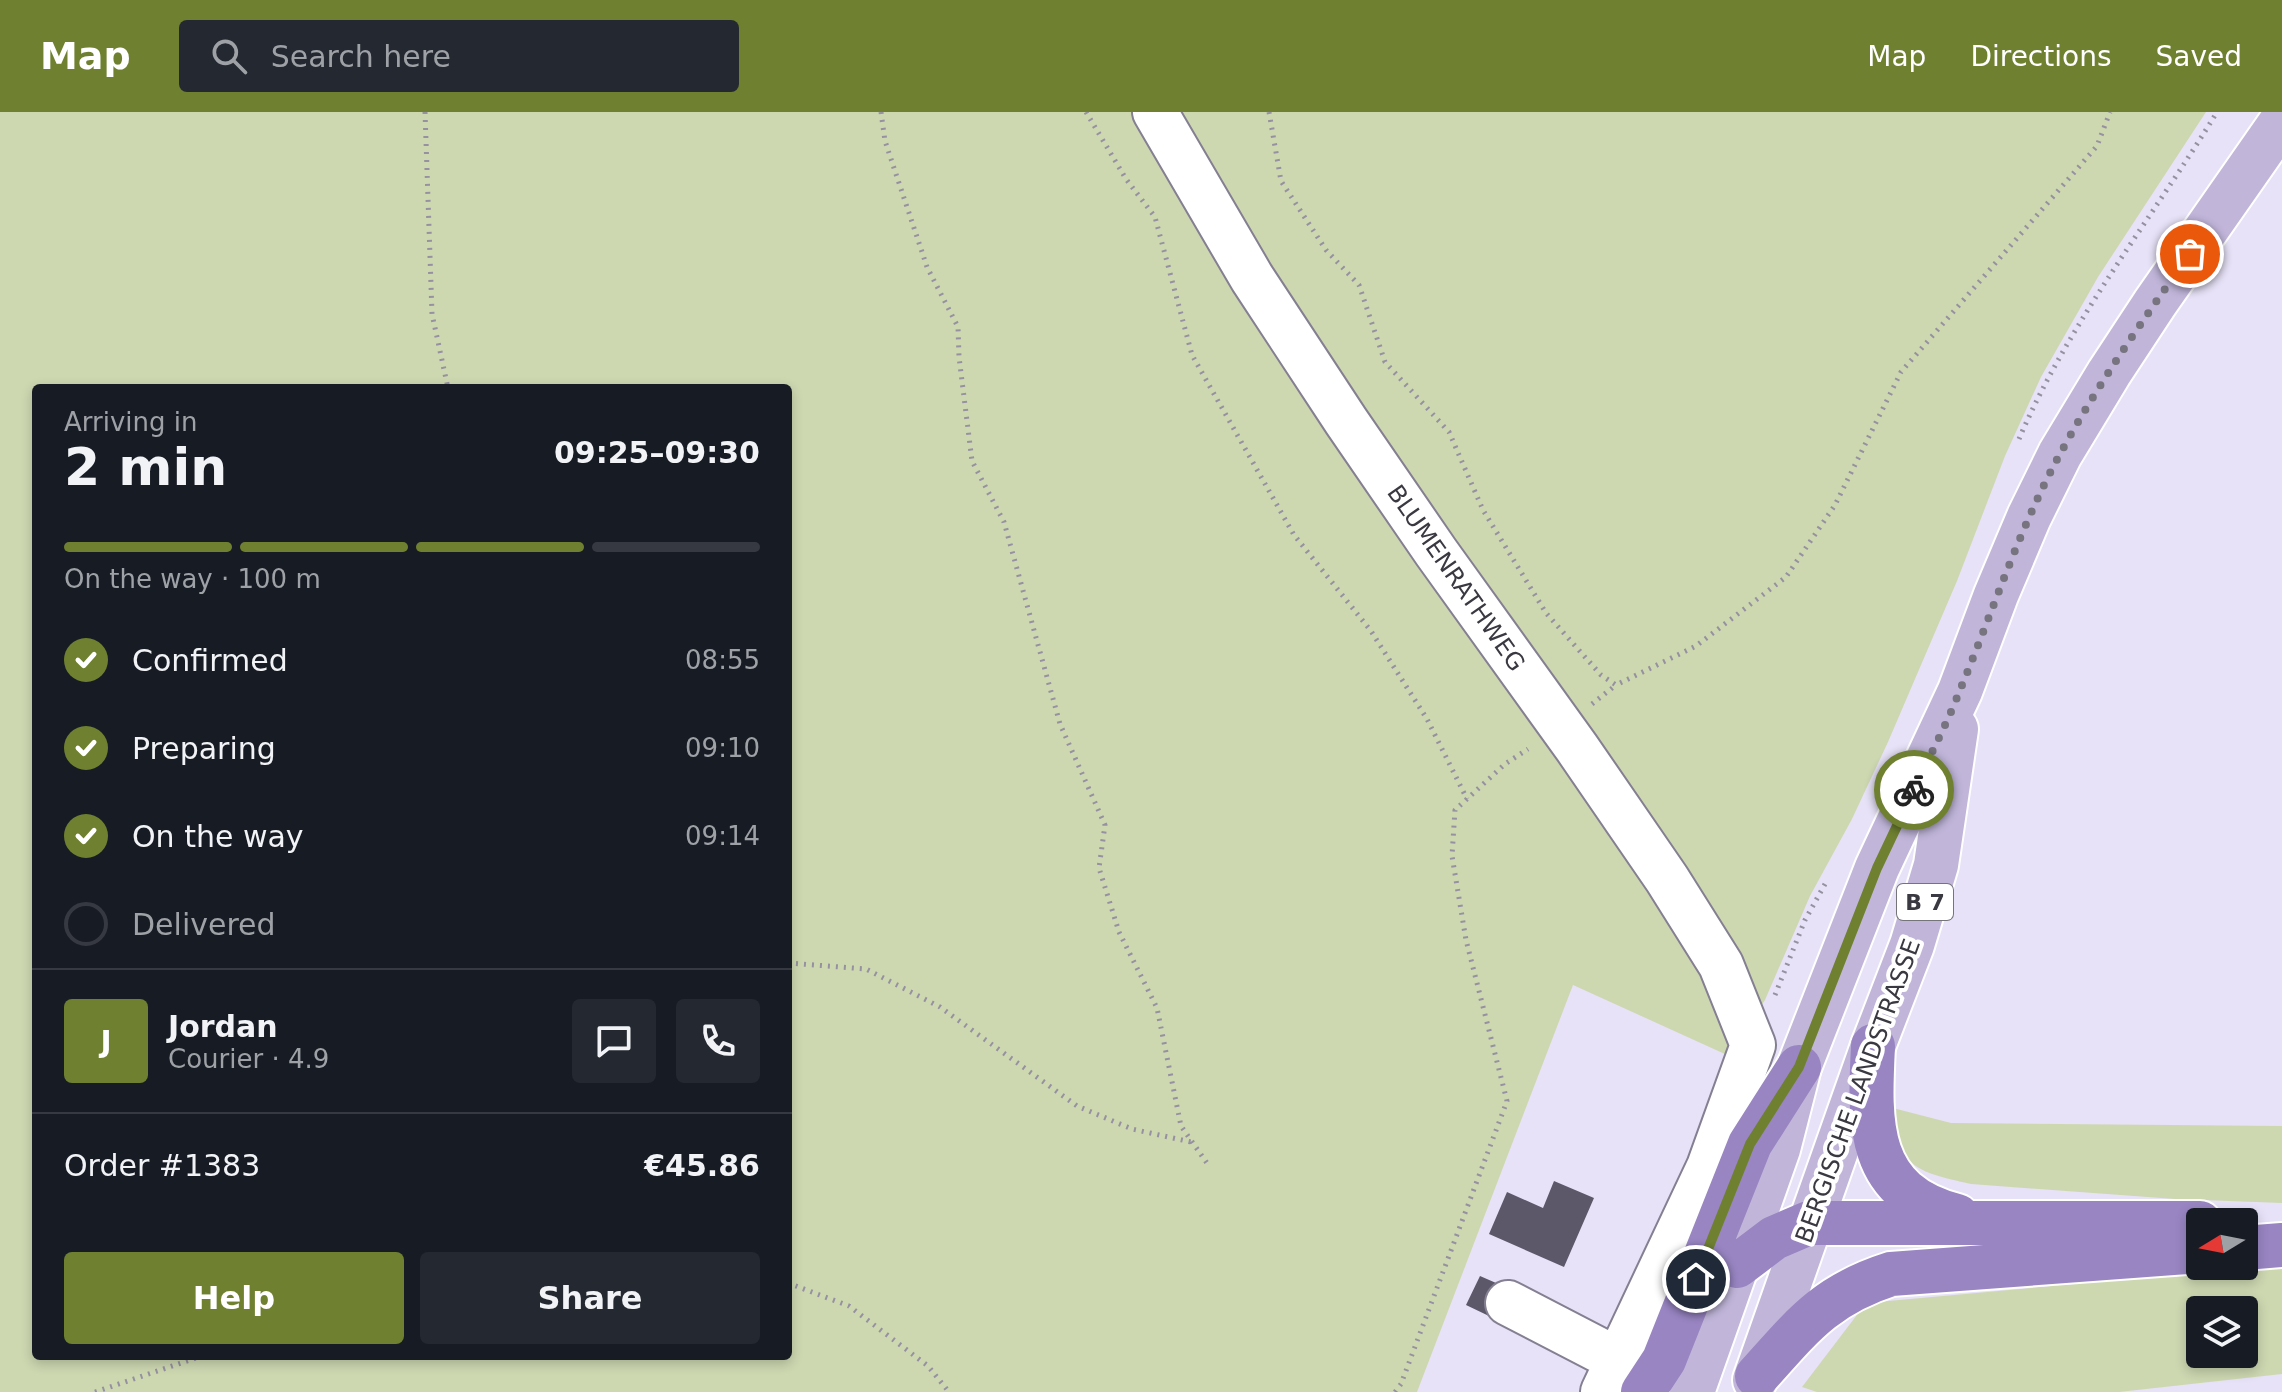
<!DOCTYPE html>
<html lang="en">
<head>
<meta charset="utf-8">
<style>
	body { margin:0; font-family:"DejaVu Sans",sans-serif; background:#242831; color:#f1f3f6; height:100vh; display:flex; flex-direction:column; font-size:30px; white-space:nowrap }
	* { box-sizing:border-box; margin:0 }
	p { font-size:26px; color:#9ea1a6 }
	.icon { flex:none; width:44px; height:44px; fill:none; stroke:currentColor; stroke-width:2; stroke-linecap:round; stroke-linejoin:round }
	.map { position:relative; flex:1; overflow:hidden }
	.drawer { position:absolute; left:32px; top:272px; width:760px; height:976px; display:flex; flex-direction:column; background:#171b24; border-radius:8px; box-shadow:0 4px 12px #0003 }
	.drawer>* { flex:none }
	.needle { width:52px; rotate:260deg }
	.buttons { position:absolute; left:2186px; top:1096px; display:grid; gap:16px }
	.buttons a { display:grid; place-items:center; width:72px; height:72px; border-radius:8px; background:#171b24; box-shadow:0 4px 12px #0003; font-size:40px }
	.pin { position:absolute; display:grid; place-items:center; width:68px; height:68px; color:#fff; margin:-34px; border:4px solid #fff; border-radius:50%; box-shadow:0 2px 8px #0007 }
	.courier { position:absolute; display:grid; place-items:center; width:80px; height:80px; margin:-40px; border:6px solid #6f8130; border-radius:50%; background:#fff; color:#222; box-shadow:0 2px 10px #0007 }
	.overview em { font-style:normal; font-weight:600 }
	.overview div { display:flex; flex-direction:column-reverse }
	.overview { display:flex; align-items:center; justify-content:space-between; height:136px; padding:0 32px }
	h1 { font-size:52px; font-weight:600; line-height:60px }
	.bar { display:grid; grid-template-columns:repeat(4,1fr); gap:12px 8px; align-content:center; height:96px; padding:0 32px }
	.bar i { height:10px; border-radius:6px; background:#363941 }
	.bar .active { background:#6f8130 }
	.bar p { grid-column:span 4 }
	.line { display:flex; align-items:center; gap:20px; padding:0 32px; border-top:2px solid #363941 }
	.line div { flex:1 }
	.round { display:grid; place-items:center; flex:none; width:84px; height:84px; border-radius:8px; background:#242831 }
	ol { padding:0 32px; list-style:none }
	li { display:flex; align-items:center; gap:24px; height:88px }
	li p { margin-inline-start:auto }
	li .icon { padding:8px; border-radius:50%; background:#6f8130; color:#fff; stroke-width:4 }
	li:last-child { color:#9ea1a6 }
	li i { width:44px; height:44px; border:4px solid #363941; border-radius:50% }
	.cta { display:flex; gap:16px; margin-top:auto; padding:16px 32px }
	.cta a { flex:1; height:92px; border-radius:8px; background:#6f8130; color:#fff; font-size:32px; font-weight:600; line-height:92px; text-align:center }
	.cta a+a { background:#242831; color:#f1f3f6 }
	header { display:flex; align-items:center; gap:48px; box-sizing:border-box; height:112px; padding:0 40px; background:#6f8130; color:#fff }
	header strong { font-size:38px }
	nav { display:flex; gap:44px; margin-inline-start:auto; font-size:28px }
	.search { width:560px; height:72px; background:#242831; display:flex; align-items:center; gap:20px; box-sizing:border-box; padding:0 28px; border-radius:8px; color:#9ea1a6; font-size:30px }
	.map>svg:first-child { display:block }
	.green { fill:#cdd8b1; fill-rule:evenodd }
	.building { fill:#5d5869 }
	.lines { fill:none; stroke-linecap:round; stroke-linejoin:round }
	.minor-casing { stroke:#857f92; stroke-width:48 }
	.major-casing { stroke:#fff; stroke-width:48 }
	.highway-casing { stroke:#fff; stroke-width:48 }
	.path { stroke:#9591a0; stroke-width:5; stroke-dasharray:2 6; stroke-linecap:butt }
	.minor { stroke:#fff; stroke-width:44 }
	.major { stroke:#c1b6da; stroke-width:44 }
	.highway { stroke:#9885c2; stroke-width:44 }
	.done { stroke:#777480; stroke-width:8; stroke-dasharray:0 14.4 }
	.route { stroke:#6f8130; stroke-width:10 }
	.labels { text-anchor:middle; stroke-width:8; stroke-linejoin:round; paint-order:stroke }
	.shield { fill:#fff; stroke:#757479; stroke-width:2 }
	.shield-label { font-size:22px; font-weight:bold; fill:#3a3840 }
	.street-label { font-size:24px; fill:#3a3840; stroke:#fff }
</style>
</head>
<body>
<header>
<strong>Map</strong>
<div class="search"><svg class="icon" aria-label="search" viewBox="0 0 24 24"><circle cx="10" cy="10" r="6"/><path d="M15 15l6 6"/></svg>Search here</div>
<nav><a>Map</a><a>Directions</a><a>Saved</a></nav>
</header>
<div class="map">
<svg width="2282" height="1280" viewBox="0 0 2282 1280">
	<rect width="100%" height="100%" fill="#e7e2f7"/>
	<path class="green" d="M 0,0 L 2206,0 L 2098,165 L 2041,265 L 2005,344 L 1957,469 L 1888,630 L 1852,707 L 1810,784 L 1765,888 L 1727,943 L 1573,873 L 1417,1280 L 0,1280 ZM 36,276 L 788,276 L 788,1244 L 36,1244 Z
		M 1889,995 L 1951,1011 L 2282,1014 L 2282,1091 L 2175,1087 L 1971,1072 C 1914,1059 1900,1056 1889,995 Z
		M 2282,1153 L 2282,1262 L 2119,1280 L 1817,1280 L 1802,1275 L 1866,1191 ZM 2200,1198 L 2244,1198 L 2244,1242 L 2200,1242 Z"/>
	<path class="building" d="M 1554,1069 L 1594,1086 L 1564,1155 L 1489,1122 L 1507,1080 L 1543,1096 Z
		M 1480,1164 L 1503,1174 L 1489,1204 L 1466,1193 Z"/>
	<g class="lines">
		<defs>
			<path id="minor" d="M 1155,0 L 1252,166 L 1346,309 L 1436,440 L 1577,636 L 1667,767 L 1721,853 L 1753,933 L 1709,1055 L 1603,1280
				M 1508,1191 L 1618,1248"/>
			<path id="major" d="M 1755,1268 L 1873,934 L 1912,833 L 1936,753 L 1956,617
				M 1692,1280 L 1778,1037 L 1799,955 L 1877,756 L 1960,579 L 1996,483 L 2029,405 L 2060,342 L 2109,261 L 2155,191 L 2282,9"/>
			<path id="highway" d="M 1873,934 C 1869,1012 1866,1081 1957,1104
				M 2244,1136 L 2282,1133
				M 1737,1154 L 1774,1126 L 1809,1111 L 2200,1111
				M 1757,1264 C 1802,1214 1825,1183 1891,1162 L 2200,1139
				M 1643,1280 L 1664,1248 L 1750,1032 L 1799,955"/>
		</defs>
		<use href="#minor" class="minor-casing"/>
		<use href="#major" class="major-casing"/>
		<use href="#highway" class="highway-casing"/>
		<path class="path" d="M 425,0 L 432,202 L 448,276
			M 881,0 L 885,29 L 927,155 L 958,215 L 959,245 L 972,349 L 1004,410 L 1060,612 L 1105,713 L 1099,756 L 1119,820 L 1157,896 L 1181,1014 L 1209,1054
			M 1086,0 L 1126,67 L 1155,105 L 1192,243 L 1294,423 L 1371,519 L 1427,607 L 1467,687
			M 1269,0 L 1281,69 L 1326,138 L 1359,173 L 1385,250 L 1449,320 L 1483,398 L 1546,501 L 1601,563 L 1616,573 L 1696,534 L 1786,465 L 1835,393 L 1901,260 L 2097,34 L 2110,0
			M 2019,327 C 2069,210 2151,108 2217,0
			M 1592,592 L 1616,573
			M 788,851 L 866,857 L 940,895 L 1077,994 L 1132,1017 L 1191,1030
			M 1775,883 L 1805,808 L 1825,772
			M 788,1171 L 849,1194 L 928,1254 L 949,1280
			M 95,1280 L 202,1244
			M 1395,1280 L 1401,1272 L 1507,989 L 1466,828 L 1452,744 L 1455,698 L 1505,652 L 1528,637"/>
		<use href="#minor" class="minor"/>
		<use href="#major" class="major"/>
		<use href="#highway" class="highway"/>
	</g>
	<g class="lines">
		<path class="done" d="M 1914,678 C 1929,645 1947,612 1960,578 C 1993,499 2019,417 2060,342 C 2098,272 2144,206 2190,142"/>
		<path class="route" d="M 1696,1167 L 1750,1032 L 1799,955 L 1877,756 L 1914,678"/>
	</g>
	<g class="labels">
		<rect class="shield" x="1897" y="772" width="56" height="36" rx="6"/>
		<g class="shield-label">
			<text x="1925" y="798">B 7</text>
		</g>
		<g class="street-label">
			<text transform="translate(1456 466) rotate(55)" y="8">BLUMENRATHWEG</text>
			<text transform="translate(1858 979) rotate(-70)" y="8">BERGISCHE LANDSTRASSE</text>
		</g>
	</g>
</svg>
<div class="buttons">
<a><svg class="needle" viewBox="-14 -14 28 28"><path d="M0-13l5 13h-10z" fill="#e53935"/><path d="M0 13l5-13h-10z" fill="#9ea1a6"/></svg></a>
<a><svg class="icon" aria-label="layers" viewBox="0 0 24 24"><path d="M12 4l9 5-9 5-9-5zM3 14l9 5 9-5"/></svg></a>
</div>
<div class="pin" style="left:2190px;top:142px;background:#ea580c"><svg class="icon" aria-label="bag" viewBox="0 0 24 24"><path d="M5 8h14l-1 12H6zM9 8a3 3 0 0 1 6 0"/></svg></div>
<div class="pin" style="left:1696px;top:1167px;background:#1f2937"><svg class="icon" aria-label="home" viewBox="0 0 24 24"><path d="M3 11l9-7 9 7M6 9v11h12V9"/></svg></div>
<div class="courier" style="left:1914px;top:678px"><svg class="icon" aria-label="bike" viewBox="0 0 24 24"><circle cx="6" cy="16" r="4"/><circle cx="18" cy="16" r="4"/><path d="M6 16l4-8h5l3 8M10 8l3 8H6M13 5h3"/></svg></div>
<section class="drawer">
<div class="overview"><div><h1>2 min</h1><p>Arriving in</p></div><em>09:25–09:30</em></div>
<div class="bar"><i class="active"></i><i class="active"></i><i class="active"></i><i></i><p>On the way · 100 m</p></div>
<ol>
<li><svg class="icon" aria-label="check" viewBox="0 0 24 24"><path d="M5 12l5 5 9-10"/></svg>Confirmed<p>08:55</p></li>
<li><svg class="icon" aria-label="check" viewBox="0 0 24 24"><path d="M5 12l5 5 9-10"/></svg>Preparing<p>09:10</p></li>
<li><svg class="icon" aria-label="check" viewBox="0 0 24 24"><path d="M5 12l5 5 9-10"/></svg>On the way<p>09:14</p></li>
<li><i></i>Delivered</li>
</ol>
<div class="line" style="height:144px"><b class="round" style="background:#6f8130;color:#fff">J</b><div><b>Jordan</b><p>Courier · 4.9</p></div><a class="round"><svg class="icon" aria-label="chat" viewBox="0 0 24 24"><path d="M4 5h16v11H9l-5 4z"/></svg></a><a class="round"><svg class="icon" aria-label="phone" viewBox="0 0 24 24"><path d="M5 4h4l2 5-3 2q2 4 5 5l2-3 5 2v4C11 20 4 13 5 4z"/></svg></a></div>
<div class="line" style="height:104px"><div>Order #1383</div><b>€45.86</b></div>
<div class="cta"><a>Help</a><a>Share</a></div>
</section>
</div>
</body>
</html>
